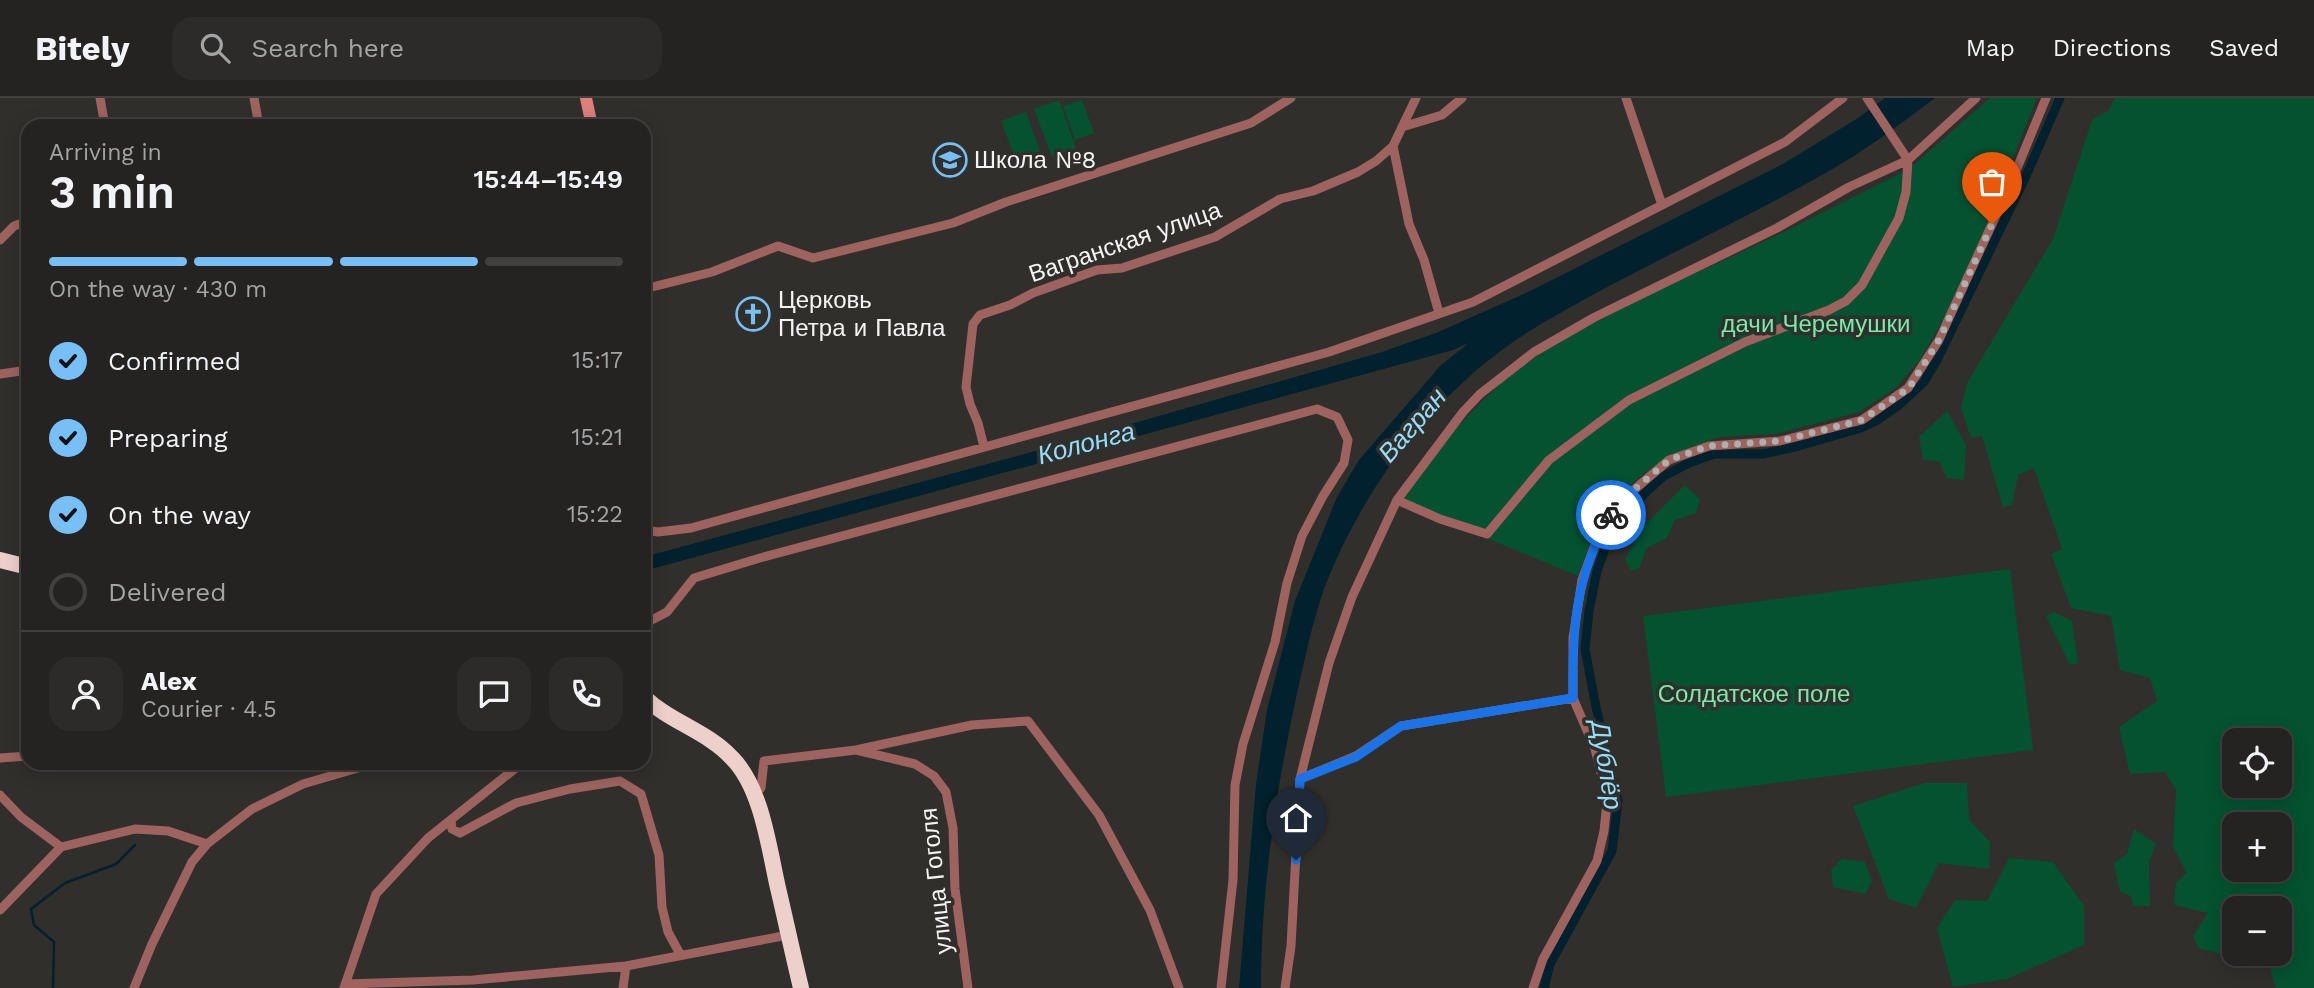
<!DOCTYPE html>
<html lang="en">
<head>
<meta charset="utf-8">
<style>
	body { margin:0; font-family:"Work Sans",sans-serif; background:#2d2b2a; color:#f1f3f6; height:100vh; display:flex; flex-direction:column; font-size:26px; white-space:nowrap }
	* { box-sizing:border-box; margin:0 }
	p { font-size:23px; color:#a3a4a5 }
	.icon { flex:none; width:38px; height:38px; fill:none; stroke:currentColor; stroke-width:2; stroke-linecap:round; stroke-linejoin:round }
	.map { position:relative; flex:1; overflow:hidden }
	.drawer { position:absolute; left:21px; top:21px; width:630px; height:651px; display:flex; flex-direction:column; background:#252321; border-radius:21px; box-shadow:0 4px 18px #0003,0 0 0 2px #42403f }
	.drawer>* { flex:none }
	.tools { position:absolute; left:2222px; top:630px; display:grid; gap:14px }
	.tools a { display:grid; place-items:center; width:70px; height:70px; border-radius:14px; background:#252321; box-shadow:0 4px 18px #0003,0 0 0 2px #42403f; font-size:35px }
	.pin { position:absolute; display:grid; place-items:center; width:60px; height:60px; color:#fff; margin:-72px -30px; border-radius:50% 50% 50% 0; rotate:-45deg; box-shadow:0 0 7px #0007 }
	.pin .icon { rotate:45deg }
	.courier { position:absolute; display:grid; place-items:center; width:70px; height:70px; margin:-35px; border:5px solid #1a73e8; border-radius:50%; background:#fff; color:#222; box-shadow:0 2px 9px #0007 }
	.overview em { font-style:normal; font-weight:600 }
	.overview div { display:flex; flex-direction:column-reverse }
	.overview { display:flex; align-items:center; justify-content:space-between; height:119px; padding:0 28px }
	h1 { font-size:46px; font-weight:600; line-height:52px }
	.bar { display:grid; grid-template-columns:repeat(4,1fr); gap:10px 7px; align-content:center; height:84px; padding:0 28px }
	.bar i { height:9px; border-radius:5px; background:#42403f }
	.bar .selected { background:#76c0f7 }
	.bar p { grid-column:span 4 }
	.line { display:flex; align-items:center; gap:18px; padding:0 28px; border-top:2px solid #42403f }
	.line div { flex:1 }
	.round { display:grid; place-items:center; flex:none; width:74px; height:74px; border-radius:21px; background:#2d2b2a }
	ol { padding:0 28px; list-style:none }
	li { display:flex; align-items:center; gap:21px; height:77px }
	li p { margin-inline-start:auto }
	li .icon { padding:7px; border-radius:50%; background:#76c0f7; color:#111; stroke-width:4 }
	li:last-child { color:#a3a4a5 }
	li i { width:38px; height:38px; border:4px solid #42403f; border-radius:50% }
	header { display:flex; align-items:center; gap:42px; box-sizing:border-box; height:98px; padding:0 35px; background:#252321; border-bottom:2px solid #42403f }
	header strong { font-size:33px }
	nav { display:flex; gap:38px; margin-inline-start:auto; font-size:24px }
	.search { width:490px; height:63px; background:#2d2b2a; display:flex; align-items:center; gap:18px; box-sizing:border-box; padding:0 24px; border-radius:21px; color:#a3a4a5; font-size:26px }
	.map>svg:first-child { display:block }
	.green { fill:#045230; fill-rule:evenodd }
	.water { fill:#00212d }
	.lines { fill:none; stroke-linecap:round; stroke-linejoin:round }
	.stream { stroke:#00212d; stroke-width:2.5 }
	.canal { stroke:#00212d; stroke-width:9 }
	.street { stroke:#9e635f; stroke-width:9 }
	.secondary { stroke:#dc7f79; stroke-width:12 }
	.highway { stroke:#edcfcc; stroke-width:16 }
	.done { stroke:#b1afad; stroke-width:7; stroke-dasharray:0 12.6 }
	.route { stroke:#1a73e8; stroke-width:9 }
	.labels { text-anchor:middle; stroke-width:7; stroke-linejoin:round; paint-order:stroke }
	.poi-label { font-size:24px; fill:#f6f4f2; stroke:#312f2c; text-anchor:start }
	.street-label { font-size:24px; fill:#f6f4f2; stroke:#312f2c }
	.park-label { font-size:24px; fill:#76ecaa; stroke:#312f2c }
	.water-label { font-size:26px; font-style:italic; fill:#93defc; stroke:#312f2c }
</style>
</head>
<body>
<header>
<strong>Bitely</strong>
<div class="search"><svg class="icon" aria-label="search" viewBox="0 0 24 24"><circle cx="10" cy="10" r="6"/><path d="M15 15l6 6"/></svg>Search here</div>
<nav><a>Map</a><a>Directions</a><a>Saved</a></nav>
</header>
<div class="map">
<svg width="2314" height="890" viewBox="0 0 2314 890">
	<rect width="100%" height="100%" fill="#312f2c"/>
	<path class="green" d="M 1990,0 L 2037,0 L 1981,140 L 1943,222 L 1920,262 L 1896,290 L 1859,314 L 1776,336 L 1719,339 L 1674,356 L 1643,376 L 1617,401 L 1592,441 L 1578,478 L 1400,404 L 1459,327 L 1501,284 L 1552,247 L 1642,200 L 1780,136 L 1909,71 Z
		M 2115,0 L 2314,0 L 2314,890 L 2276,890 L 2271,875 L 2270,856 L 2280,856 L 2280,810 L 2235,810 L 2235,856 L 2240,856 L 2231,858 L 2198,850 L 2193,838 L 2208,815 L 2174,807 L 2176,784 L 2187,775 L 2173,749 L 2176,692 L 2165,674 L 2130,676 L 2119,629 L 2157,603 L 2150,580 L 2120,572 L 2111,518 L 2071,510 L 2051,456 L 2062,451 L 2034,370 L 2018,377 L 2012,407 L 2003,409 L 1982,338 L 1971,340 L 1961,310 L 1967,285 L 2053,141 L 2092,22 L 2109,12 ZM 2235,642 L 2280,642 L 2280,688 L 2235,688 ZM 2235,726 L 2280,726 L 2280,772 L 2235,772 Z
		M 1059,2 L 1076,50 L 1052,59 L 1034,11 Z
		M 1082,2 L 1094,35 L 1075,42 L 1063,8 Z
		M 1026,14 L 1043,62 L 1019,71 L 1001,23 Z
		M 1947,313 L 1966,347 L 1964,382 L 1947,380 L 1939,363 L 1923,362 L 1919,339 Z
		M 1685,387 L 1700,401 L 1696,415 L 1675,422 L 1667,440 L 1647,450 L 1639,470 L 1631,473 L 1625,461 L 1644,428 Z
		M 2010,471 L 2033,652 L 1666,699 L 1643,518 Z
		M 2054,514 L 2072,523 L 2078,565 L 2070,567 L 2046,518 Z
		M 1924,685 L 1967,685 L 1969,722 L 1990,744 L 1989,771 L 1939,765 L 1916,810 L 1889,801 L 1853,708 Z
		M 2134,731 L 2156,746 L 2149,764 L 2150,808 L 2133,808 L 2131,798 L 2120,794 L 2114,765 L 2127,756 Z
		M 2009,760 L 2053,764 L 2084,808 L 2084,847 L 2007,881 L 1953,889 L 1937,830 L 1955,802 L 1987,803 Z
		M 1842,761 L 1865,764 L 1872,783 L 1865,796 L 1833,789 L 1831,772 Z"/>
	<path class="water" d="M 1885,0 L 1935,0 C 1903,24 1871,48 1836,69 C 1739,125 1636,170 1541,226 C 1446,282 1371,377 1329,478 C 1314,515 1306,556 1297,595 C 1276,692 1261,791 1261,890 L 1239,890 L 1256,686 L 1267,612 L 1295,503 L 1337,399 L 1359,362 L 1441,267 L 1469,245 L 1453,252 L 644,473 L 644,459 L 1058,347 L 1382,254 L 1436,235 L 1526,195 L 1783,66 L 1858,20 Z"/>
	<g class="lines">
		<path class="stream" d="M 53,890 L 54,844 L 34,827 L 31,811 L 65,785 L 116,766 L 135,747"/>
		<path class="canal" d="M 1544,890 L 1550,866 L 1612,753 L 1618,703 L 1596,609 L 1585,551 L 1589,513 L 1597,473 L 1608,443 L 1644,396 L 1664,378 L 1689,365 L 1714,356 L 1763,356 L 1795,349 L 1861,330 L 1876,323 L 1899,307 L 1924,284 L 1937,262 L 2026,78 L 2060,0"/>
		<path class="street" d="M 100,0 L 105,28
			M 254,0 L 259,28
			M 1416,0 L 1393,48 L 1409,126 L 1424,162 L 1439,215
			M 1626,0 L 1662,107
			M 1402,29 L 1442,17 L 1462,0
			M 0,142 L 14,128 L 28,123
			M 644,191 L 712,174 L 778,148 L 813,160 L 953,125 L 1006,104 L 1251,25 L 1291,0
			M 0,276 L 28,272
			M 984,349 L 978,325 L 970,306 L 966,289 L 973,226 L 980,217 L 1010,207 L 1033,195 L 1097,172 L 1122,170 L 1215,139 L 1280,101 L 1313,93 L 1358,74 L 1376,63 L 1393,48
			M 1397,402 L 1440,421 L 1487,436 L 1549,362 L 1629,302 L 1745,244 L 1829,212 L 1846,203 L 1862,187 L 1899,120 L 1906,94 L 1908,62 L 1867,0
			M 644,432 L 658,434 L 691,430 L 1329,254 L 1473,204 L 1785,44 L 1843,0
			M 644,526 L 667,514 L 694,480 L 760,460 L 1317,311 L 1337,319 L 1348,342 L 1344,365 L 1323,398 L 1302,438 L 1287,485 L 1275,544 L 1243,646 L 1235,687 L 1233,782 L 1221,890
			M 856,652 L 972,627 L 1028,623 L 1099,717 L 1150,812 L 1179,890
			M 0,660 L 28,658
			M 1300,681 L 1356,658 L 1401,628 L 1573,600
			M 754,696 L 761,690 L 764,663 L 856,652 L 915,666 L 934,678 L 946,694 L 953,730 L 955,791 L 968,890
			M 0,697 L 21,719 L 61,749
			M 451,722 L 452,731 L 460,735 L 516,705 L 570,691 L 620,683 L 641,696 L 659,757 L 662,809 L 668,834 L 680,856
			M 0,812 L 61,749 L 135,731 L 168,733 L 207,746
			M 345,886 L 473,882 L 626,868 L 788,837
			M 134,890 L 152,846 L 192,764 L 207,746 L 252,711 L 303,686 L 375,665
			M 344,890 L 376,796 L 428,740 L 522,665
			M 623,890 L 626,868
			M 1285,890 L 1291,848 L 1300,681 L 1329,565 L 1352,499 L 1397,402 L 1463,314 L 1480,296 L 1534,254 L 1595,219 L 1777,130 L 1849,89 L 1908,62 L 1976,0
			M 1533,890 L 1543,861 L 1597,763 L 1604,733 L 1607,704 L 1604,687 L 1595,651 L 1573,600 L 1573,540 L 1582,482 L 1597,441 L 1611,416 L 1629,396 L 1669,362 L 1709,348 L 1780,343 L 1862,322 L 1908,290 L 1939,242 L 2013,80 L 2046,0"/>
		<path class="secondary" d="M 586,0 L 592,28"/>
		<path class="highway" d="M 0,462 L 28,469
			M 644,599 C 670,624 707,633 732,660 C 762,690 769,751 778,790 C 786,824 793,857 801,890"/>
	</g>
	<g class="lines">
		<path class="done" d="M 1611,417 L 1629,396 L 1669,362 L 1709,348 L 1780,343 L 1862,322 L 1909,290 L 1939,242 L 1992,126"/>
		<path class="route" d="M 1296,762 L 1300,681 L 1356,659 L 1401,628 L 1573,600 C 1572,531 1575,478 1611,417"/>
	</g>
	<defs>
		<symbol id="school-ring" viewBox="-11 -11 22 22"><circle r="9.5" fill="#312f2c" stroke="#76c0f7" stroke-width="1.5"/><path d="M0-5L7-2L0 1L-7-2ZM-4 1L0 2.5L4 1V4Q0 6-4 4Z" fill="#76c0f7"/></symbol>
		<symbol id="church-ring" viewBox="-11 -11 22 22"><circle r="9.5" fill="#312f2c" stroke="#76c0f7" stroke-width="1.5"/><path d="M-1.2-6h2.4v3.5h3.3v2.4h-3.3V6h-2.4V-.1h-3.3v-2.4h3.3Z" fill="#76c0f7"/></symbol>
	</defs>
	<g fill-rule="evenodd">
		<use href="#school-ring" x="931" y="43" width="38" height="38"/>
		<use href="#church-ring" x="734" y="197" width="38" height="38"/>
	</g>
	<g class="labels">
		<g class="poi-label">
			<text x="974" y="70">Школа №8</text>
			<text x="778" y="210">Церковь<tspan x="778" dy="28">Петра и Павла</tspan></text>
		</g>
		<g class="street-label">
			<text transform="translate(1125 144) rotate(-19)" y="8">Вагранская улица</text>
			<text transform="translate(936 783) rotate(-96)" y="8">улица Гоголя</text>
		</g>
		<g class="park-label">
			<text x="1816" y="234">дачи Черемушки</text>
			<text x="1754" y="604">Солдатское поле</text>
		</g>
		<g class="water-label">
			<text transform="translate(1412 327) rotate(-49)" y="9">Вагран</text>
			<text transform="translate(1086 345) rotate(-15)" y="9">Колонга</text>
			<text transform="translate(1607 667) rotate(81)" y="9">Дублёр</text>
		</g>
	</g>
</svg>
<div class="tools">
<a><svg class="icon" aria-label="locate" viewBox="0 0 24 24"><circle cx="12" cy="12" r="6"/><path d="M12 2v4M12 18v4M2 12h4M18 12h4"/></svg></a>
<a>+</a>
<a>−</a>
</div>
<div class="pin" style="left:1992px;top:126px;background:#ea580c"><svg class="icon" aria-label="bag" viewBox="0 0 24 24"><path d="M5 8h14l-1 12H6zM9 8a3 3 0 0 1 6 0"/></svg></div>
<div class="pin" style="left:1296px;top:762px;background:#1f2937"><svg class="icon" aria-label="home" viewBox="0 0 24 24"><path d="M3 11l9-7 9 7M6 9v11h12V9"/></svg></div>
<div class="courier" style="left:1611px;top:417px"><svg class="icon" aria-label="bike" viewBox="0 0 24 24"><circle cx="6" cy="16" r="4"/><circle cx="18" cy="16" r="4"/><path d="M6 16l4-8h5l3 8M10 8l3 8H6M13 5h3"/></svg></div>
<section class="drawer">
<div class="overview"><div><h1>3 min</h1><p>Arriving in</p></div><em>15:44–15:49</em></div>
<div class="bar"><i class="selected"></i><i class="selected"></i><i class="selected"></i><i></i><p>On the way · 430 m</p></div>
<ol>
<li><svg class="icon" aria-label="check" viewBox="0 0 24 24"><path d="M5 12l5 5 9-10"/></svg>Confirmed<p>15:17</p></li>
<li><svg class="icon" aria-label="check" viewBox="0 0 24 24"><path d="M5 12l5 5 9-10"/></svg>Preparing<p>15:21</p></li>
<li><svg class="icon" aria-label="check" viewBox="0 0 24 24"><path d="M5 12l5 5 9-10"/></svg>On the way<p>15:22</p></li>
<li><i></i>Delivered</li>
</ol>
<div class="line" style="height:126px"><a class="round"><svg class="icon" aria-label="person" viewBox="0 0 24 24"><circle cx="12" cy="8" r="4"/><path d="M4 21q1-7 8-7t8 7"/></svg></a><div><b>Alex</b><p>Courier · 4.5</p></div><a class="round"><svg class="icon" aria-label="chat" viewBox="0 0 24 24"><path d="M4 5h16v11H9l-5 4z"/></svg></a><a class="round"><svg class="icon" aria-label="phone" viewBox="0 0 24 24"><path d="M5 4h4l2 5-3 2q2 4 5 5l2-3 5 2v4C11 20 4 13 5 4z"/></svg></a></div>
</section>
</div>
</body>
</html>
